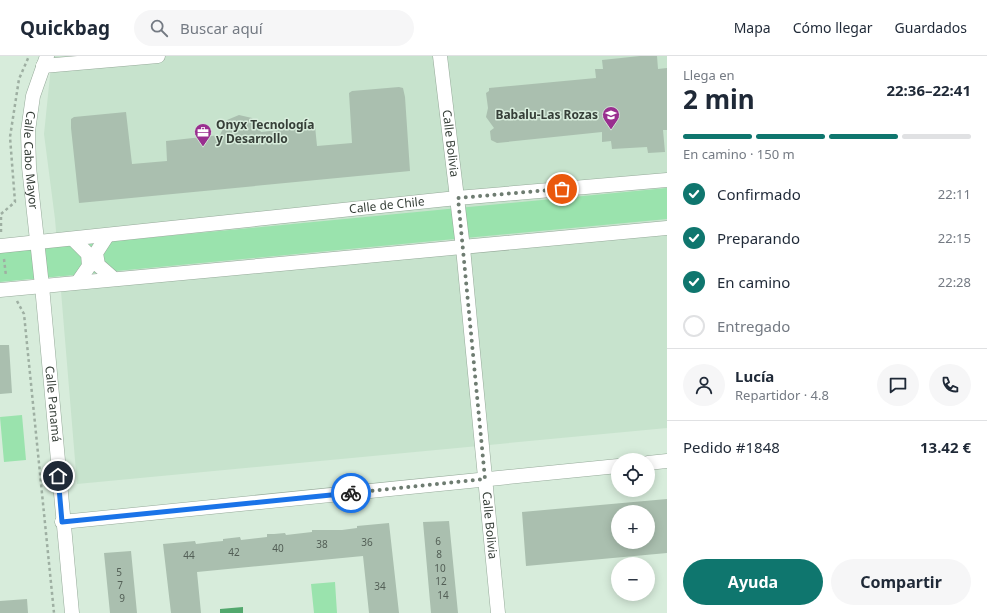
<!DOCTYPE html>
<html lang="es">
<head>
<meta charset="utf-8">
<style>
	body { margin:0; font-family:"Noto Sans",sans-serif; background:#f6f6f7; color:#1f2937; height:100vh; display:flex; flex-direction:column; font-size:15px; white-space:nowrap }
	* { box-sizing:border-box; margin:0 }
	p { font-size:13px; color:#747a83 }
	.icon { flex:none; width:22px; height:22px; fill:none; stroke:currentColor; stroke-width:2; stroke-linecap:round; stroke-linejoin:round }
	.map { position:relative; flex:1; overflow:hidden }
	.details { display:flex; flex-direction:column; background:#fff; width:320px }
	.details>* { flex:none }
	.fabs { position:absolute; left:611px; top:397px; display:grid; gap:8px }
	.fabs a { display:grid; place-items:center; width:44px; height:44px; border-radius:50%; background:#fff; box-shadow:0 2px 10px #0003; font-size:20px }
	.pin { position:absolute; display:grid; place-items:center; width:34px; height:34px; color:#fff; margin:-17px; border:2px solid #fff; border-radius:50%; box-shadow:0 1px 4px #0007 }
	.courier { position:absolute; display:grid; place-items:center; width:40px; height:40px; margin:-20px; border:3px solid #1a73e8; border-radius:50%; background:#fff; color:#222; box-shadow:0 1px 5px #0007 }
	.overview em { font-style:normal; font-weight:700 }
	.overview div { display:flex; flex-direction:column-reverse }
	.overview { display:flex; align-items:center; justify-content:space-between; height:68px; padding:0 16px }
	h1 { font-size:26px; font-weight:700; line-height:30px }
	.bar { display:grid; grid-template-columns:repeat(4,1fr); gap:6px 4px; align-content:center; height:48px; padding:0 16px }
	.bar i { height:5px; border-radius:3px; background:#e0e1e3 }
	.bar .active { background:#0f766e }
	.bar p { grid-column:span 4 }
	.line { display:flex; align-items:center; gap:10px; padding:0 16px; border-top:1px solid #e0e1e3 }
	.line div { flex:1 }
	.round { display:grid; place-items:center; flex:none; width:42px; height:42px; border-radius:21px; background:#f6f6f7 }
	ol { padding:0 16px; list-style:none }
	li { display:flex; align-items:center; gap:12px; height:44px }
	li p { margin-inline-start:auto }
	li .icon { padding:4px; border-radius:50%; background:#0f766e; color:#fff; stroke-width:4 }
	li:last-child { color:#747a83 }
	li i { width:22px; height:22px; border:2px solid #e0e1e3; border-radius:50% }
	.primary-button { display:flex; gap:8px; margin-top:auto; padding:8px 16px }
	.primary-button a { flex:1; height:46px; border-radius:24px; background:#0f766e; color:#fff; font-size:16px; font-weight:700; line-height:46px; text-align:center }
	.primary-button a+a { background:#f6f6f7; color:#1f2937 }
	header { display:flex; align-items:center; gap:24px; box-sizing:border-box; height:56px; padding:0 20px; background:#fff; border-bottom:1px solid #e0e1e3 }
	header strong { font-size:19px }
	nav { display:flex; gap:22px; margin-inline-start:auto; font-size:14px }
	.search { width:280px; height:36px; background:#f6f6f7; display:flex; align-items:center; gap:10px; box-sizing:border-box; padding:0 14px; border-radius:22px; color:#747a83; font-size:15px }
	main { display:flex; flex:1; min-height:0 }
	.map>svg:first-child { display:block }
	.built { fill:#c7e3cd }
	.green { fill:#9ae3ad }
	.water { fill:#52a86d }
	.building { fill:#aabfaf; fill-rule:evenodd }
	.lines { fill:none; stroke-linecap:round; stroke-linejoin:round }
	.street-casing { stroke:#96aa9a; stroke-width:15 }
	.path { stroke:#9eafa2; stroke-width:2.5; stroke-dasharray:3 3; stroke-linecap:butt }
	.street { stroke:#fff; stroke-width:14 }
	.done { stroke:#6e7c71; stroke-width:4; stroke-dasharray:0 7.2 }
	.route { stroke:#1a73e8; stroke-width:5 }
	.labels { text-anchor:middle; stroke-width:3; stroke-linejoin:round; paint-order:stroke }
	.number-label { font-size:10px; fill:#535f56 }
	.poi-label { font-size:12px; font-weight:bold; fill:#363f38; stroke:#d7ecdb; text-anchor:end }
	.street-label { font-size:12px; fill:#363f38; stroke:#d7ecdb }
</style>
</head>
<body>
<header>
<strong>Quickbag</strong>
<div class="search"><svg class="icon" aria-label="search" viewBox="0 0 24 24"><circle cx="10" cy="10" r="6"/><path d="M15 15l6 6"/></svg>Buscar aquí</div>
<nav><a>Mapa</a><a>Cómo llegar</a><a>Guardados</a></nav>
</header>
<main>
<div class="map">
<svg width="667" height="557" viewBox="0 0 667 557">
	<rect width="100%" height="100%" fill="#d7ecdb"/>
	<path class="built" d="M 52,0 L 667,0 L 667,372 L 77,428 L 55,163 L 44,78 Z"/>
	<path class="green" d="M 667,132 L 667,163 L 0,226 L 0,196 Z
		M 22,359 L 26,404 L 4,406 L 0,361 Z
		M 335,526 L 337,557 L 314,557 L 311,528 Z"/>
	<path class="water" d="M 243,551 L 243,557 L 220,557 L 220,553 Z"/>
	<path class="building" d="M 640,0 L 657,0 L 658,13 L 667,12 L 667,74 L 663,74 L 665,96 L 648,97 L 647,91 L 612,93 L 611,85 L 602,86 L 602,76 L 497,87 L 491,84 L 490,75 L 494,72 L 486,61 L 488,52 L 486,37 L 489,35 L 489,32 L 596,22 L 595,13 L 603,13 L 602,4 Z
		M 399,31 L 403,32 L 405,41 L 410,115 L 79,147 L 71,72 L 71,63 L 74,61 L 126,56 L 132,108 L 167,105 L 166,85 L 220,79 L 227,64 L 239,59 L 252,62 L 261,76 L 315,70 L 317,90 L 352,87 L 349,37 L 352,35 Z
		M 0,289 L 9,289 L 12,337 L 0,338 Z
		M 667,443 L 667,497 L 526,510 L 522,456 ZM 618,456 L 648,456 L 648,486 L 618,486 Z
		M 449,465 L 458,557 L 431,557 L 423,466 Z
		M 389,467 L 399,557 L 369,557 L 363,500 L 197,516 L 201,557 L 171,557 L 163,488 L 195,485 L 196,488 L 212,486 L 223,485 L 223,483 L 240,481 L 241,484 L 267,481 L 267,478 L 274,478 L 285,477 L 286,479 L 312,476 L 312,474 L 342,474 L 357,472 L 357,470 Z
		M 131,495 L 137,557 L 110,557 L 104,497 Z
		M 27,543 L 28,557 L 0,557 L 0,545 Z"/>
	<g class="lines">
		<defs>
			<g id="street">
				<path id="s1" d="M 47,0 L 33,40 L 28,75 L 29,111 L 42,230 L 72,557"/>
				<path id="s2" d="M 440,0 L 463,192 L 498,557"/>
				<path d="M 43,10 L 158,0"/>
				<path d="M 107,180 L 96,197 L 98,209 L 114,223"/>
				<path d="M 73,183 L 88,198 L 89,210 L 78,226"/>
				<path id="s3" d="M 0,190 L 457,142 L 667,124"/>
				<path d="M 0,234 L 667,172"/>
				<path d="M 648,407 L 667,405"/>
				<path d="M 62,466 L 618,410"/>
			</g>
		</defs>
		<use href="#street" class="street-casing"/>
		<path class="path" d="M 1,176 L 1,158 L 15,146 L 10,81 L 19,23 L 29,0
			M 4,203 L 6,220
			M 17,245 L 24,258 L 54,557"/>
		<use href="#street" class="street"/>
	</g>
	<g class="lines">
		<path class="done" d="M 351,437 L 485,423 L 458,142 L 562,133"/>
		<path class="route" d="M 58,420 L 62,466 L 351,437"/>
	</g>
	<defs>
		<symbol id="school-pin" viewBox="-11 -11 22 30"><path d="M0 17L-7.5 6A9.5 9.5 0 1 1 7.5 6Z" fill="#992e8f" stroke="#d7ecdb"/><path d="M0-5L7-2L0 1L-7-2ZM-4 1L0 2.5L4 1V4Q0 6-4 4Z" fill="#fff"/></symbol>
		<symbol id="office-pin" viewBox="-11 -11 22 30"><path d="M0 17L-7.5 6A9.5 9.5 0 1 1 7.5 6Z" fill="#992e8f" stroke="#d7ecdb"/><path d="M-6-3h4V-5.5h4V-3h4V5H-6ZM-1-4.5V-3h2v-1.5ZM-6 0V1H6V0Z" fill="#fff"/></symbol>
	</defs>
	<g fill-rule="evenodd">
		<use href="#school-pin" x="601" y="49" width="20" height="27"/>
		<use href="#office-pin" x="193" y="66" width="20" height="27"/>
	</g>
	<g class="labels">
		<g class="number-label">
			<text x="438" y="489">6</text>
			<text x="367" y="490">36</text>
			<text x="322" y="492">38</text>
			<text x="278" y="496">40</text>
			<text x="234" y="500">42</text>
			<text x="439" y="502">8</text>
			<text x="189" y="503">44</text>
			<text x="440" y="516">10</text>
			<text x="119" y="520">5</text>
			<text x="441" y="529">12</text>
			<text x="120" y="533">7</text>
			<text x="380" y="534">34</text>
			<text x="443" y="543">14</text>
			<text x="122" y="546">9</text>
		</g>
		<g class="poi-label">
			<text x="598" y="63">Babalu-Las Rozas</text>
			<text x="216" y="73" text-anchor="start">Onyx Tecnología<tspan x="216" dy="14">y Desarrollo</tspan></text>
		</g>
		<g class="street-label">
			<text dy="4" stroke="none"><textPath href="#s2" startOffset="88">Calle Bolivia</textPath></text>
			<text dy="4" stroke="none"><textPath href="#s1" startOffset="107">Calle Cabo Mayor</textPath></text>
			<text dy="4" stroke="none"><textPath href="#s3" startOffset="389">Calle de Chile</textPath></text>
			<text dy="4" stroke="none"><textPath href="#s1" startOffset="352">Calle Panamá</textPath></text>
			<text dy="4" stroke="none"><textPath href="#s2" startOffset="472">Calle Bolivia</textPath></text>
		</g>
	</g>
</svg>
<div class="fabs">
<a><svg class="icon" aria-label="locate" viewBox="0 0 24 24"><circle cx="12" cy="12" r="6"/><path d="M12 2v4M12 18v4M2 12h4M18 12h4"/></svg></a>
<a>+</a>
<a>−</a>
</div>
<div class="pin" style="left:562px;top:133px;background:#ea580c"><svg class="icon" aria-label="bag" viewBox="0 0 24 24"><path d="M5 8h14l-1 12H6zM9 8a3 3 0 0 1 6 0"/></svg></div>
<div class="pin" style="left:58px;top:420px;background:#1f2937"><svg class="icon" aria-label="home" viewBox="0 0 24 24"><path d="M3 11l9-7 9 7M6 9v11h12V9"/></svg></div>
<div class="courier" style="left:351px;top:437px"><svg class="icon" aria-label="bike" viewBox="0 0 24 24"><circle cx="6" cy="16" r="4"/><circle cx="18" cy="16" r="4"/><path d="M6 16l4-8h5l3 8M10 8l3 8H6M13 5h3"/></svg></div>
</div>
<section class="details">
<div class="overview"><div><h1>2 min</h1><p>Llega en</p></div><em>22:36–22:41</em></div>
<div class="bar"><i class="active"></i><i class="active"></i><i class="active"></i><i></i><p>En camino · 150 m</p></div>
<ol>
<li><svg class="icon" aria-label="check" viewBox="0 0 24 24"><path d="M5 12l5 5 9-10"/></svg>Confirmado<p>22:11</p></li>
<li><svg class="icon" aria-label="check" viewBox="0 0 24 24"><path d="M5 12l5 5 9-10"/></svg>Preparando<p>22:15</p></li>
<li><svg class="icon" aria-label="check" viewBox="0 0 24 24"><path d="M5 12l5 5 9-10"/></svg>En camino<p>22:28</p></li>
<li><i></i>Entregado</li>
</ol>
<div class="line" style="height:72px"><a class="round"><svg class="icon" aria-label="person" viewBox="0 0 24 24"><circle cx="12" cy="8" r="4"/><path d="M4 21q1-7 8-7t8 7"/></svg></a><div><b>Lucía</b><p>Repartidor · 4.8</p></div><a class="round"><svg class="icon" aria-label="chat" viewBox="0 0 24 24"><path d="M4 5h16v11H9l-5 4z"/></svg></a><a class="round"><svg class="icon" aria-label="phone" viewBox="0 0 24 24"><path d="M5 4h4l2 5-3 2q2 4 5 5l2-3 5 2v4C11 20 4 13 5 4z"/></svg></a></div>
<div class="line" style="height:52px"><div>Pedido #1848</div><b>13.42 €</b></div>
<div class="primary-button"><a>Ayuda</a><a>Compartir</a></div>
</section>
</main>
</body>
</html>
